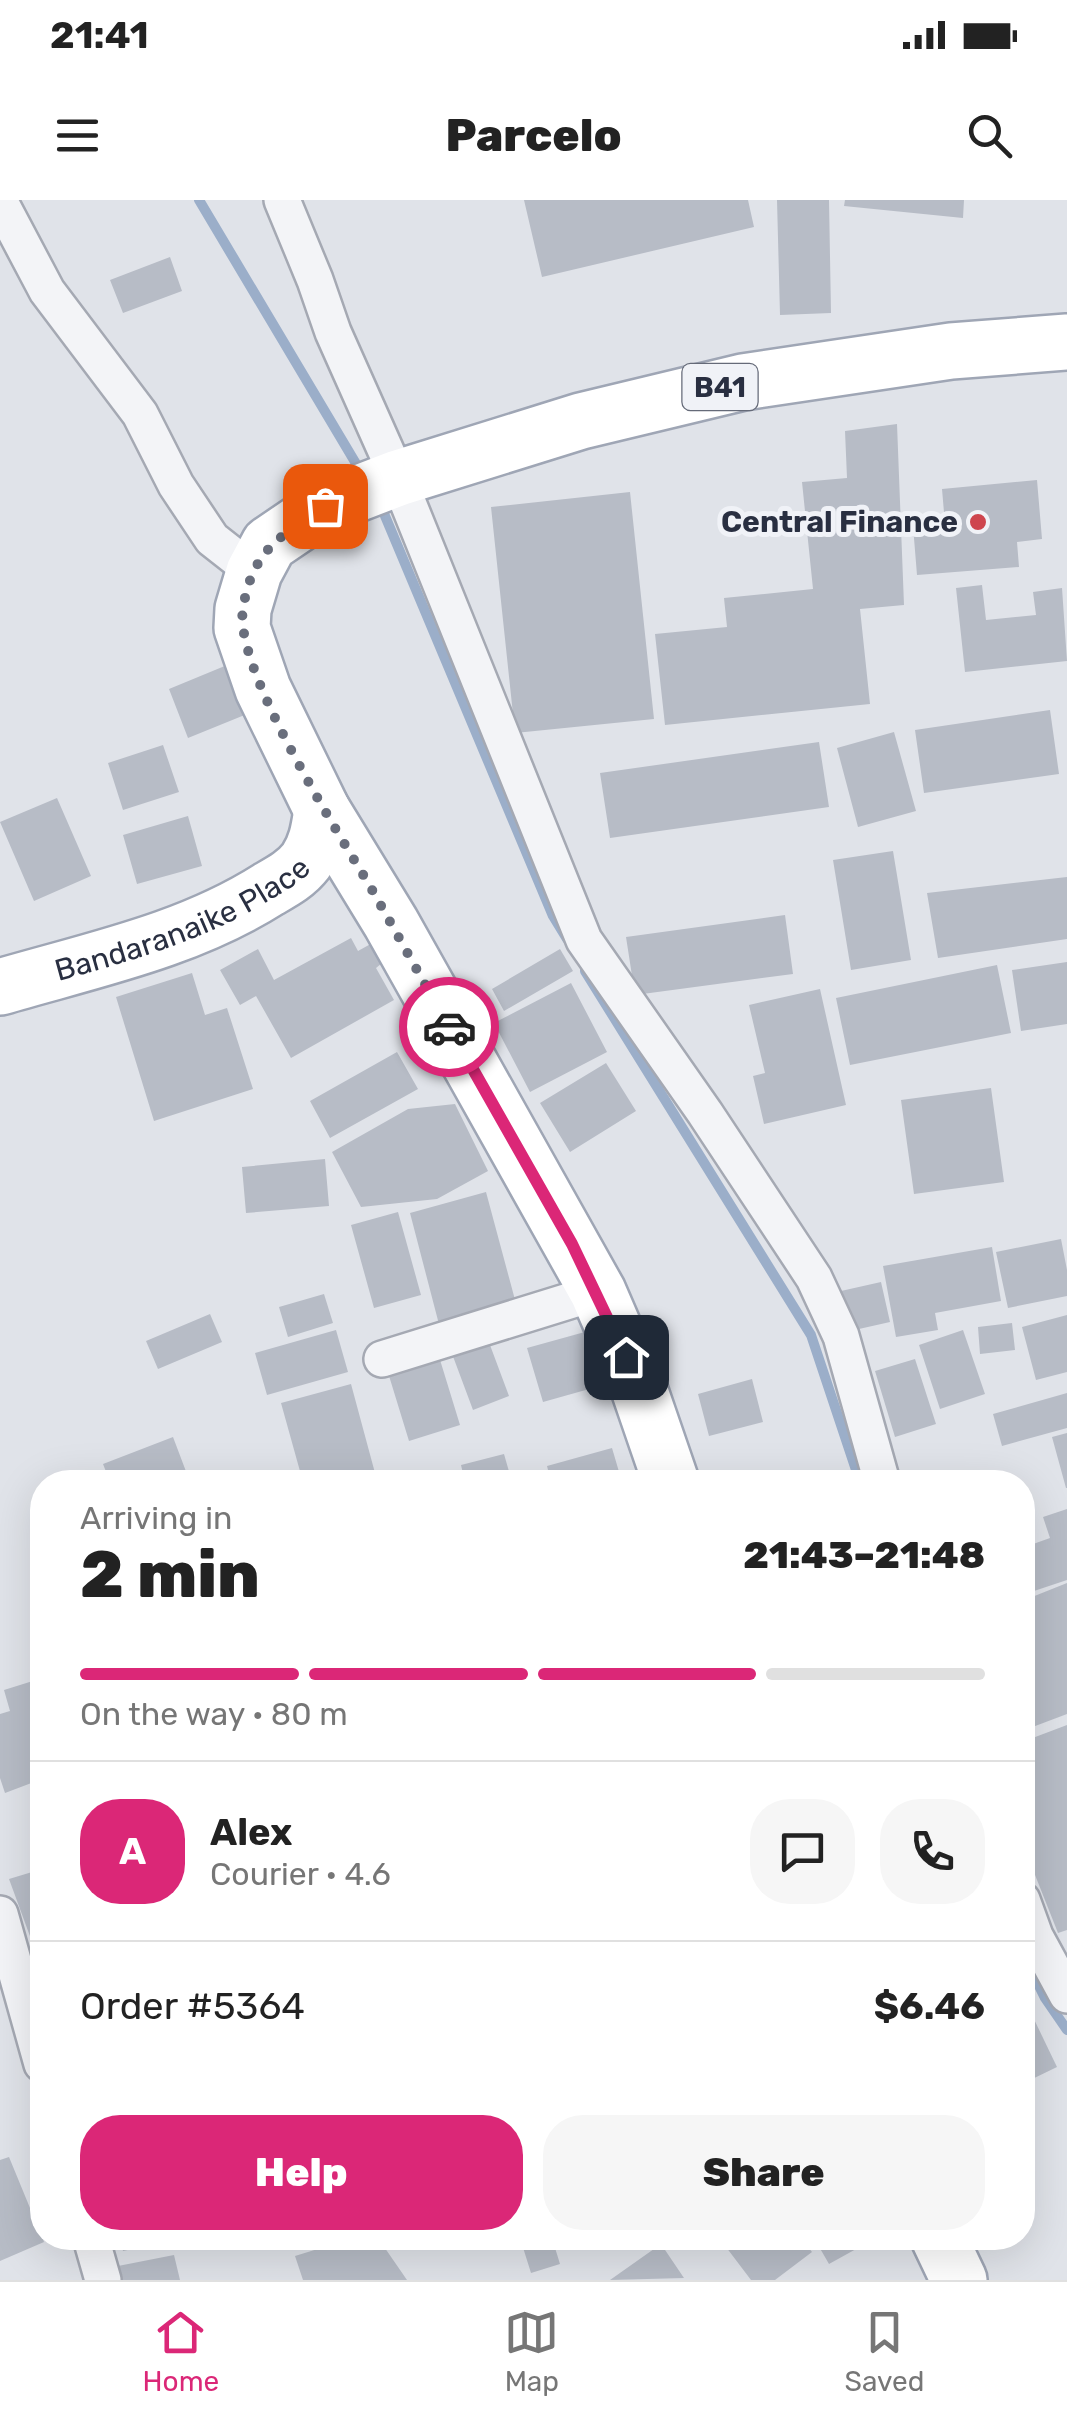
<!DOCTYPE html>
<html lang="en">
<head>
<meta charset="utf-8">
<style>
	body { margin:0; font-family:Rubik,sans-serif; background:#f6f6f6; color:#222; height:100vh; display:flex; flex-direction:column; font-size:38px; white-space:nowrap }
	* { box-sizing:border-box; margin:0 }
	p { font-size:32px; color:#767676 }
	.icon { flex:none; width:55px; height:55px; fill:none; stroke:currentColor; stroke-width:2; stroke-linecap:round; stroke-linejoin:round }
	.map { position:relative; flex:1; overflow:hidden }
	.details { position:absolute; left:30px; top:1270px; width:1005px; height:780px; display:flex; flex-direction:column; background:#fff; border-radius:40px; box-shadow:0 10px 40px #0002 }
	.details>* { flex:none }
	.pin { position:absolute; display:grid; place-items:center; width:85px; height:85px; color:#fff; margin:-42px; border-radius:20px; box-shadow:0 5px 15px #0006 }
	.courier { position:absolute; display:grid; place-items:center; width:100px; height:100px; margin:-50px; border:8px solid #db2777; border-radius:50%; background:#fff; color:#222; box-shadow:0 2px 12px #0007 }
	.overview em { font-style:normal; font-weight:800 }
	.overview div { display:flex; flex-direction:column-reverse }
	.overview { display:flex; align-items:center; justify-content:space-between; height:170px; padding:0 50px }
	h1 { font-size:65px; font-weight:800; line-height:75px }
	.bar { display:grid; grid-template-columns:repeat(4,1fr); gap:15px 10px; align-content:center; height:120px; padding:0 50px }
	.bar i { height:12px; border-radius:8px; background:#e0e0e0 }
	.bar .selected { background:#db2777 }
	.bar p { grid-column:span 4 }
	.line { display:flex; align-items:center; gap:25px; padding:0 50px; border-top:2px solid #e0e0e0 }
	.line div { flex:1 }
	.round { display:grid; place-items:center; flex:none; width:105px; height:105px; border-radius:40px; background:#f6f6f6 }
	.primary-button { display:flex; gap:20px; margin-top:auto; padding:20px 50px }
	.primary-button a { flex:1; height:115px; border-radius:40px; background:#db2777; color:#fff; font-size:40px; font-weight:800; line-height:115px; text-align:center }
	.primary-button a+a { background:#f6f6f6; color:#222 }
	.status { display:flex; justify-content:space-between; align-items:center; height:70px; padding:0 50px; background:#fff; direction:ltr }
	.status svg { height:28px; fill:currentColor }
	header { display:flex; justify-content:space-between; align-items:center; height:130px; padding:0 50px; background:#fff; font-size:45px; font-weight:800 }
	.dock { display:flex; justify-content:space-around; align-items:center; height:140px; border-top:2px solid #e0e0e0; background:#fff; font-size:28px; color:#767676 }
	.dock a { display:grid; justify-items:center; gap:5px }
	.dock .selected { color:#db2777 }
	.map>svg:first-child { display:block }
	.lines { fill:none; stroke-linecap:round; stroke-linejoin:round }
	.stream { stroke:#9baec9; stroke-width:10 }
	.building { fill:#b7bcc6 }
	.minor-casing { stroke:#a5a9b3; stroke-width:40 }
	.primary-casing { stroke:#9fa6b5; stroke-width:60 }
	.minor { stroke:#f3f4f7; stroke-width:35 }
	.primary { stroke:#fff; stroke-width:55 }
	.done { stroke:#696e7c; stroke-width:10; stroke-dasharray:0 18 }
	.route { stroke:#db2777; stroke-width:12 }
	.poi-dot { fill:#ce454e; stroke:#f0f2f7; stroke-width:4 }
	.labels { text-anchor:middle; stroke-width:10; stroke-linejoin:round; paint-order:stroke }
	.shield { fill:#f0f2f7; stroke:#656a78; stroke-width:2.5 }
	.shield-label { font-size:28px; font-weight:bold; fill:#292f41 }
	.poi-label { font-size:30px; font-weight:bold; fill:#292f41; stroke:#f0f2f7; text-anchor:end }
	.street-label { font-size:30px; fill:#292f41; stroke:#f0f2f7 }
</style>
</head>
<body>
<div class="status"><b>21:41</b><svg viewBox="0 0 49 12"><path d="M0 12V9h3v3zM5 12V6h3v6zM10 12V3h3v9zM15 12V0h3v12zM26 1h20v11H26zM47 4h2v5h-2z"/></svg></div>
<header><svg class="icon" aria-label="menu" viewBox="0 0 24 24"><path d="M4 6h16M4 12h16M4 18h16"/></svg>Parcelo<svg class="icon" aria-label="search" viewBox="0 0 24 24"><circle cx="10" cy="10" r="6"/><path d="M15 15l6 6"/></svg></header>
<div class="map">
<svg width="1067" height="2080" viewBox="0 0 1067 2080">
	<rect width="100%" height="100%" fill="#e0e3e9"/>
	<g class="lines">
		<path class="stream" d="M 199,0 L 361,272
			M 380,304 L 553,716 L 567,739
			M 585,771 L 811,1135 L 860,1282
			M 1022,1751 L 1045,1798 L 1067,1830"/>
	</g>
	<path class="building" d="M 524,0 L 748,0 L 754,27 L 542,77 Z
		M 777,0 L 829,0 L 831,113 L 780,115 Z
		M 845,0 L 964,0 L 963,18 L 844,6 Z
		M 170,57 L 182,91 L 123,113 L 110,80 Z
		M 897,224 L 904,405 L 860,409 L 870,504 L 665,525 L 655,434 L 727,427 L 724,398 L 813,389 L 802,282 L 847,278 L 845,231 Z
		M 1037,280 L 1042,339 L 1017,342 L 1019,367 L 917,375 L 913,326 L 945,324 L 942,289 Z
		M 630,292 L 654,519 L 515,533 L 491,307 Z
		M 982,385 L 986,420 L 1036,415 L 1033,392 L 1062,388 L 1067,461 L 965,472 L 956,388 Z
		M 232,463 L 252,512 L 188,538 L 169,489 Z
		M 1050,510 L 1059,574 L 924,593 L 915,530 Z
		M 894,532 L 916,611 L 858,627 L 837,548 Z
		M 819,542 L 829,607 L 610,638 L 600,573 Z
		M 163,545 L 179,592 L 123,610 L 108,563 Z
		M 57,598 L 91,676 L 34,701 L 0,622 Z
		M 188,616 L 202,666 L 137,684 L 123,635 Z
		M 893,651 L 911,760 L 851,770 L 833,660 Z
		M 1067,677 L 1067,739 L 938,758 L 927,693 Z
		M 785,715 L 793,774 L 635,795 L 626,737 Z
		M 351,738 L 358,751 L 376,741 L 387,759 L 376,768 L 394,800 L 291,858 L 256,796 L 240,805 L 220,770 L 258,749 L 274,780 Z
		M 560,749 L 573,771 L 504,811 L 492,789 Z
		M 1067,762 L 1067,824 L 1021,831 L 1012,770 Z
		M 997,765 L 1011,833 L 850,865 L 836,798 Z
		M 192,773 L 205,815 L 227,808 L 253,889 L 154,921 L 116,797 Z
		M 571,783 L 607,852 L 530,892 L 494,823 Z
		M 820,789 L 846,905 L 764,924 L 753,876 L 765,873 L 749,805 Z
		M 397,852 L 418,889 L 330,938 L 310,901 Z
		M 606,863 L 636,911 L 570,952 L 540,903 Z
		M 991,888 L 1004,982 L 914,994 L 901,900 Z
		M 455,904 L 488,971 L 437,999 L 361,1007 L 332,952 L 408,909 Z
		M 325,959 L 329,1006 L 246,1013 L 242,967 Z
		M 486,992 L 518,1111 L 441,1132 L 410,1013 Z
		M 398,1012 L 421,1095 L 374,1108 L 351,1025 Z
		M 1061,1039 L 1067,1070 L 1067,1096 L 1008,1108 L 996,1052 Z
		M 992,1047 L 1001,1101 L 935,1113 L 938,1130 L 896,1137 L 883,1066 Z
		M 881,1082 L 890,1122 L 850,1131 L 841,1091 Z
		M 324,1094 L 333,1123 L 288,1137 L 279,1107 Z
		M 210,1114 L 222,1142 L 158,1169 L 146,1141 Z
		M 1067,1115 L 1067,1172 L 1036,1180 L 1022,1127 Z
		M 1012,1123 L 1015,1150 L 980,1154 L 978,1127 Z
		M 336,1130 L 348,1172 L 267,1195 L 255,1153 Z
		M 592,1130 L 607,1184 L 543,1202 L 527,1148 Z
		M 963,1130 L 985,1194 L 940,1209 L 919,1145 Z
		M 487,1137 L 509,1196 L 473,1210 L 451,1151 Z
		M 437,1150 L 460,1225 L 409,1241 L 386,1166 Z
		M 915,1159 L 936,1224 L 895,1237 L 875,1171 Z
		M 752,1179 L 763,1222 L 709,1236 L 698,1194 Z
		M 351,1184 L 375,1273 L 338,1282 L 303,1282 L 281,1203 Z
		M 1067,1193 L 1067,1228 L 1002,1246 L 993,1214 Z
		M 1067,1233 L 1067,1288 L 1066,1288 L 1052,1237 Z
		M 173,1237 L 190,1282 L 110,1282 L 103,1264 Z
		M 612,1248 L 622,1282 L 551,1282 L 547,1266 Z
		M 504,1254 L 512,1282 L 465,1282 L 461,1265 Z
		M 1067,1309 L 1067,1380 L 1022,1395 L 1022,1348 L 1050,1338 L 1043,1317 Z
		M 1067,1383 L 1067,1514 L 1022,1531 L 1022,1401 Z
		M 36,1480 L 42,1500 L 42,1579 L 5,1593 L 0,1578 L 0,1514 L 10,1511 L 4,1490 Z
		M 1067,1525 L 1067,1730 L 1058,1733 L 1022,1642 L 1022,1542 Z
		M 42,1669 L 42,1769 L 9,1679 Z
		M 1031,1813 L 1057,1867 L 1024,1883 L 1022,1817 Z
		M 9,1957 L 44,2042 L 0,2061 L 0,1960 Z
		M 120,2038 L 178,2038 L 178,2039 L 123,2051 Z
		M 353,2038 L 378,2038 L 407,2080 L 303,2080 L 295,2056 Z
		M 520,2038 L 552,2038 L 560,2064 L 531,2073 Z
		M 740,2038 L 801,2038 L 812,2052 L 775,2080 L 751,2080 L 726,2047 Z
		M 814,2038 L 876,2038 L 829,2064 Z
		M 661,2044 L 684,2078 L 610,2080 Z
		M 174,2055 L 180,2080 L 121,2080 L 118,2066 Z"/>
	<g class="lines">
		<defs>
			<path id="minor" d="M 282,0 L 315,80 L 333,132 L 398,278 L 584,740 L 705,913 L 814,1078 L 841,1136 L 882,1282
				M 0,2 L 47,91 L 140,214 L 176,285 L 212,339 L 254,372
				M 382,1159 L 598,1092
				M 1022,1700 L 1035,1736 L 1067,1795
				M 0,1714 L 42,1864
				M 91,2038 L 103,2080"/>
			<g id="primary">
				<path id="s1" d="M 0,787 C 92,760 187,741 269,689 C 283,681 296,674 306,661 C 317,645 319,629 322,610"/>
				<path d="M 671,1282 L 636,1180 L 598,1092 L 391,723 L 322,610 L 263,489 L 242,428 L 243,409 L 254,372 L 269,344 L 325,306 L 398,278 L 581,221 L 743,182 L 951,151 L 1067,142"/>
				<path d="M 939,2038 L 959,2080"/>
			</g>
		</defs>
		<use href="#minor" class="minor-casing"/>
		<use href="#primary" class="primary-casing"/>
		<use href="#minor" class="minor"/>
		<use href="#primary" class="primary"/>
	</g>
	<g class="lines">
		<path class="done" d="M 325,306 C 280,337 253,349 243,408 C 233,468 338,632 371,688 C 397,734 423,781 449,827"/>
		<path class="route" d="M 449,827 L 572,1044 L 626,1157"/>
	</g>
	<circle class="poi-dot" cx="978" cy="322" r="10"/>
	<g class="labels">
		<rect class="shield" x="682.5" y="164" width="75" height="46" rx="8"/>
		<g class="shield-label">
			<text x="720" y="197">B41</text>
		</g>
		<g class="poi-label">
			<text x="958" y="332">Central Finance</text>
		</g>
		<g class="street-label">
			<text dy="10" stroke="none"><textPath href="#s1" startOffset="195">Bandaranaike Place</textPath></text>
		</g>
	</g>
</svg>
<div class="pin" style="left:325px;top:306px;background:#ea580c"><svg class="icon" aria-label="bag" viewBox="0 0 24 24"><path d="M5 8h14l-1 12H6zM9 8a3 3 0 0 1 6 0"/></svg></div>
<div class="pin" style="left:626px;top:1157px;background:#1f2937"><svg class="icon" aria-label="home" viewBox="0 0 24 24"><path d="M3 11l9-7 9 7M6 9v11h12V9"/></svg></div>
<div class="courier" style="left:449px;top:827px"><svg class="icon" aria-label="car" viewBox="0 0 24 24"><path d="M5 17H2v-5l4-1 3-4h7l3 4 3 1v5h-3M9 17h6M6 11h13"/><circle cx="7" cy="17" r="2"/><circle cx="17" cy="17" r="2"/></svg></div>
<section class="details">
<div class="overview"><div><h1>2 min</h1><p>Arriving in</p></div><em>21:43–21:48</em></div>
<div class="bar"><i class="selected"></i><i class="selected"></i><i class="selected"></i><i></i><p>On the way · 80 m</p></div>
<div class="line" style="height:180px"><b class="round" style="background:#db2777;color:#fff">A</b><div><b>Alex</b><p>Courier · 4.6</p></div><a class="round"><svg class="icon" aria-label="chat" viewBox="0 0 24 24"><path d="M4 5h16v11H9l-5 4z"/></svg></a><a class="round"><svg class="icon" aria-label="phone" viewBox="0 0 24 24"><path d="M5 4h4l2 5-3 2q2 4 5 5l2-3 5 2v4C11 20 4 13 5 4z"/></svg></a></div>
<div class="line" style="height:130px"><div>Order #5364</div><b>$6.46</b></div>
<div class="primary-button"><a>Help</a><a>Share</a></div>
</section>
</div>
<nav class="dock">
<a class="selected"><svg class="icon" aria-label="home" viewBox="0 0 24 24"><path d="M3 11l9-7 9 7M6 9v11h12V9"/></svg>Home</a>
<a><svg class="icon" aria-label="map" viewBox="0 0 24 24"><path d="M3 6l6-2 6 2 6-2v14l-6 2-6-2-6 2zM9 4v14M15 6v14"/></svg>Map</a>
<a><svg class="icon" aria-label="saved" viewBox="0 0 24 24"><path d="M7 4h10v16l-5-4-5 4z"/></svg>Saved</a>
</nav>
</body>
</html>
